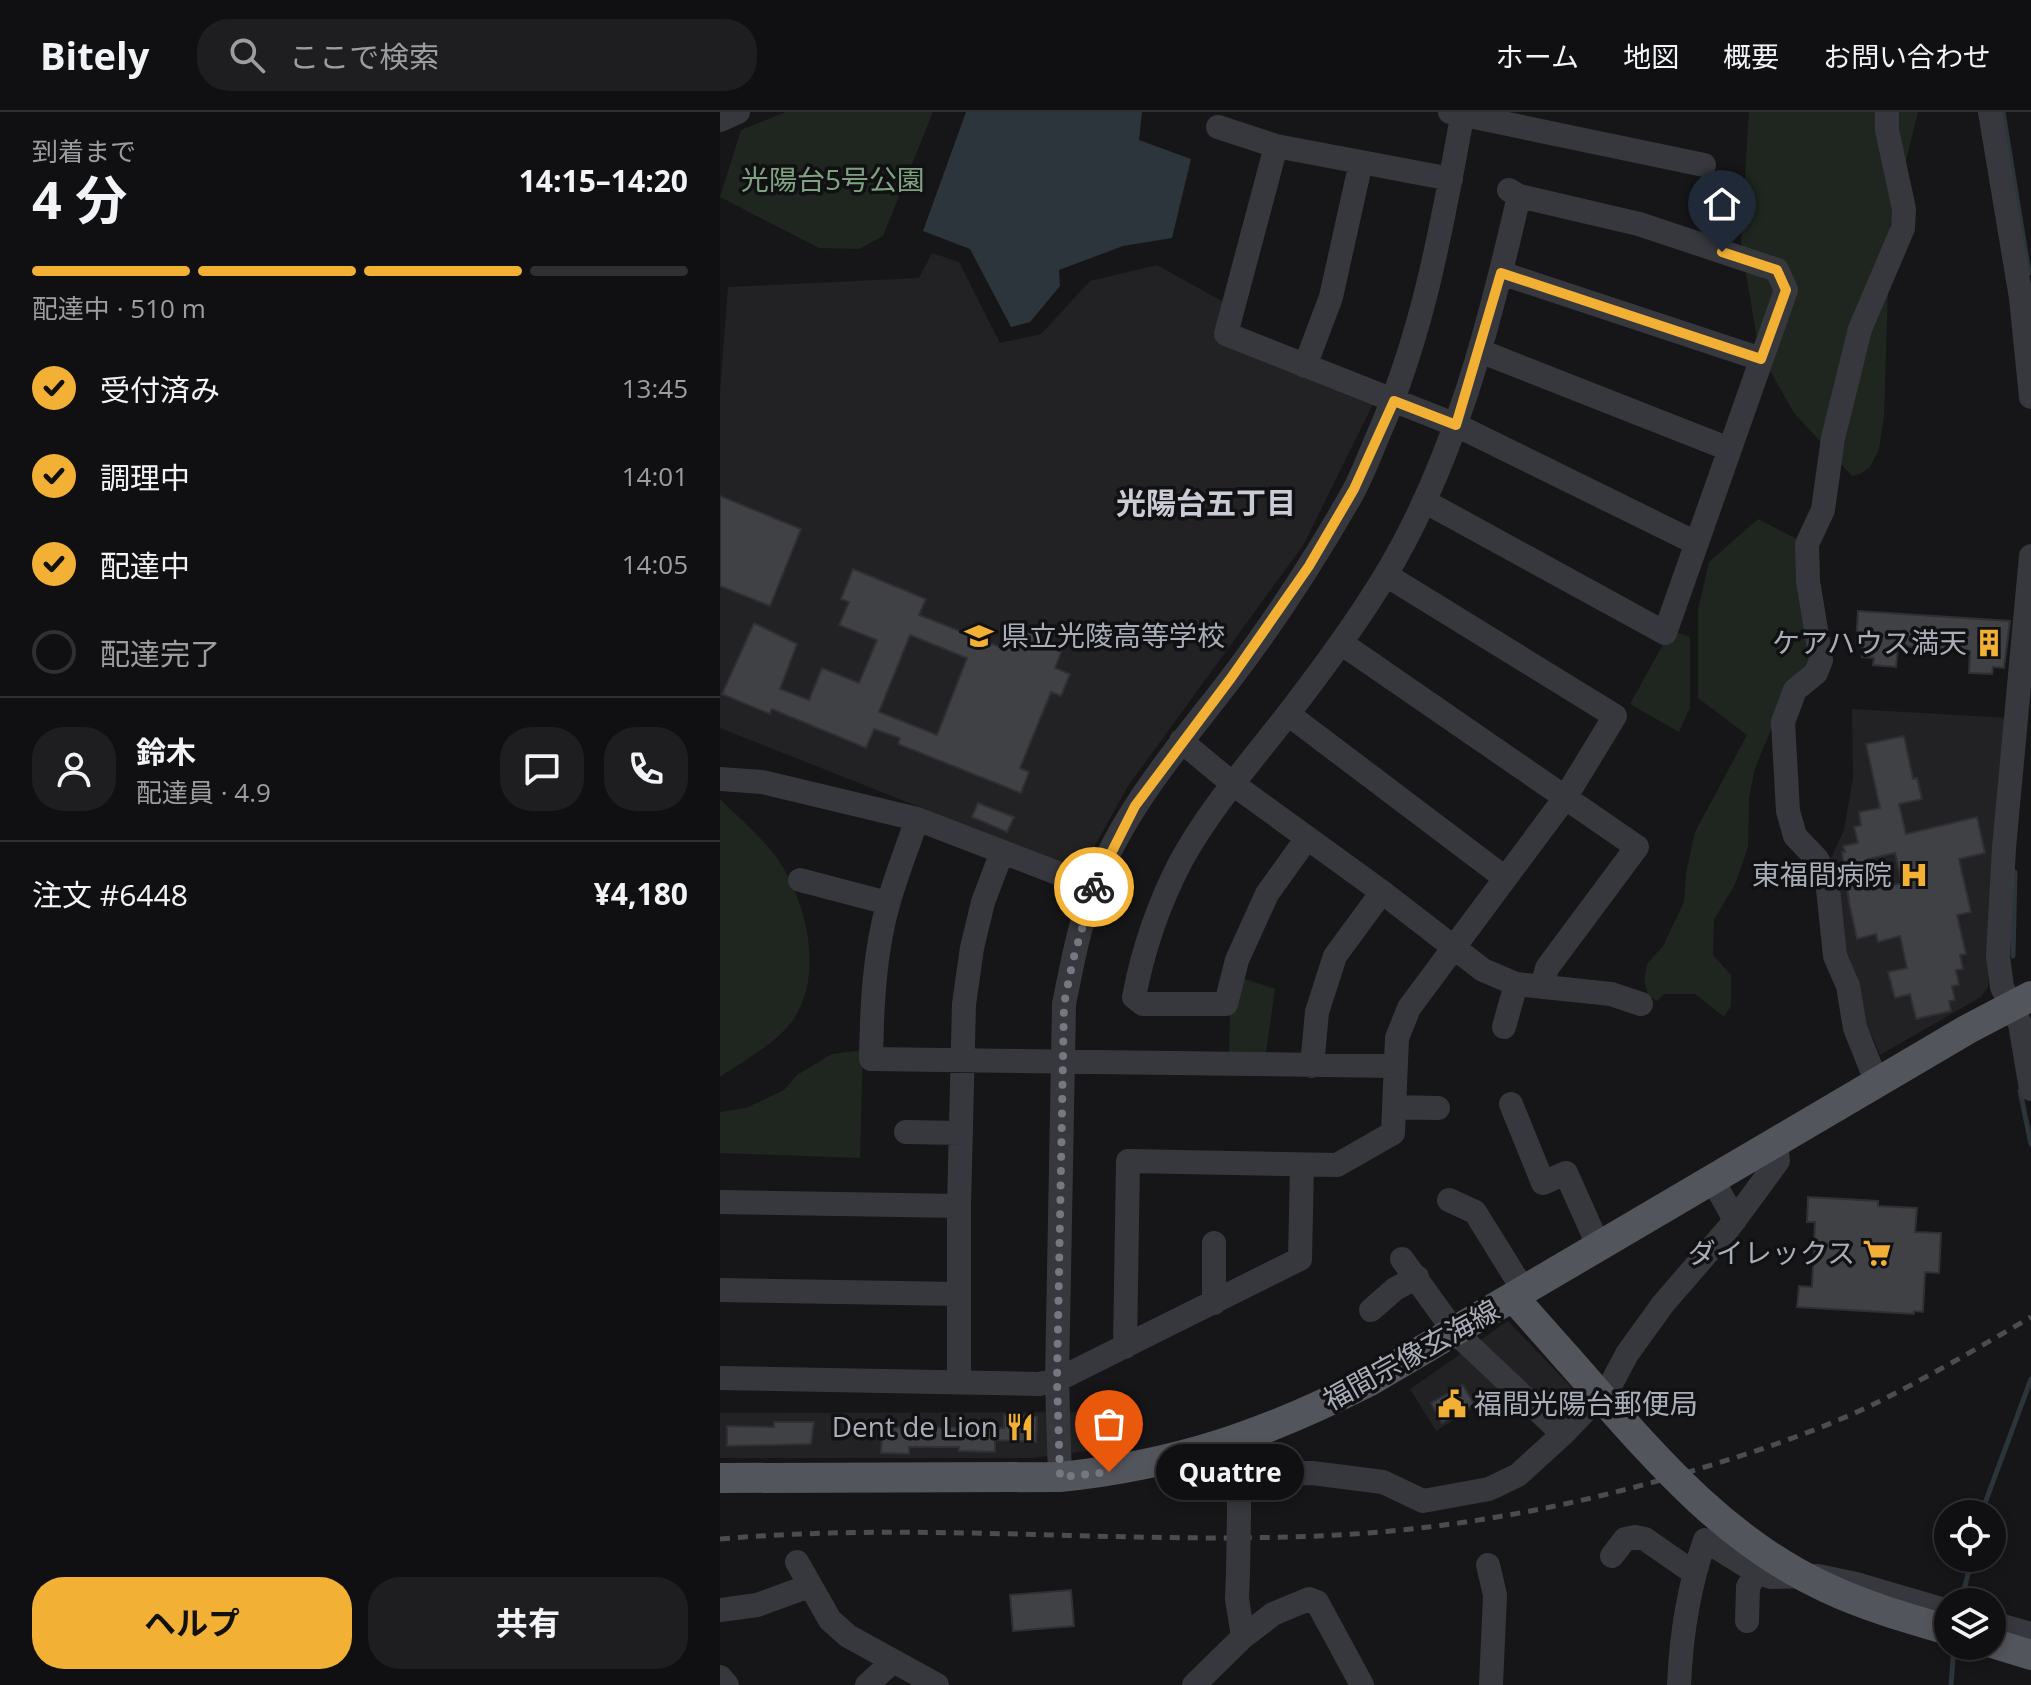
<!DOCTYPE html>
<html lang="ja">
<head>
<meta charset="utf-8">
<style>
	body { margin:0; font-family:"Open Sans","Noto Sans JP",sans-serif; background:#1e1e20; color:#f1f3f6; height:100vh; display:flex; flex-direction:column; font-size:30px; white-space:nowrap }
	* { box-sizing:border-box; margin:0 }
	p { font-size:26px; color:#9c9d9f }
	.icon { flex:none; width:44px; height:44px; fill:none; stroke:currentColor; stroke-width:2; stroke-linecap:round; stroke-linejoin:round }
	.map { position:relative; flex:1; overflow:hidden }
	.side { display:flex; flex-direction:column; background:#101012; width:720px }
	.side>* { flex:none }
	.fabs { position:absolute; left:1214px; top:1388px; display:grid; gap:16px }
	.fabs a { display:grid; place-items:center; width:72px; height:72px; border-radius:50%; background:#101012; box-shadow:0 4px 12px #0003,0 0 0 2px #303032; font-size:40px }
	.pin { position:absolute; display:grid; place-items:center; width:68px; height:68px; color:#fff; margin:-82px -34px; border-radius:50% 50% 50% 0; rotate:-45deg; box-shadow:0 0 8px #0007 }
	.pin .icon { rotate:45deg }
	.courier { position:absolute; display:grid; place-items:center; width:80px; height:80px; margin:-40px; border:6px solid #f2b134; border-radius:50%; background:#fff; color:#222; box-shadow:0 2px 10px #0007 }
	.bubble { position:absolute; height:56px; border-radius:28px; background:#101012; box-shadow:0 4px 12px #0003,0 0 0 2px #303032; font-size:26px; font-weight:700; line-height:56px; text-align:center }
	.head em { font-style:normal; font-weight:700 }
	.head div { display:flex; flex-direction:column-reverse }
	.head { display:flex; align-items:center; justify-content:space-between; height:136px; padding:0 32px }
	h1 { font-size:52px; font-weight:700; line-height:60px }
	.bar { display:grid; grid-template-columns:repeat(4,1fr); gap:12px 8px; align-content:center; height:96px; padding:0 32px }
	.bar i { height:10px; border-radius:6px; background:#303032 }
	.bar .current { background:#f2b134 }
	.bar p { grid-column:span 4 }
	.line { display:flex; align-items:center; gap:20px; padding:0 32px; border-top:2px solid #303032 }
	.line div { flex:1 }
	.round { display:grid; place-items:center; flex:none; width:84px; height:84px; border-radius:32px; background:#1e1e20 }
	ol { padding:0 32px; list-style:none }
	li { display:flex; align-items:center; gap:24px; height:88px }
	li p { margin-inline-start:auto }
	li .icon { padding:8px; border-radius:50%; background:#f2b134; color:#111; stroke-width:4 }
	li:last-child { color:#9c9d9f }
	li i { width:44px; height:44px; border:4px solid #303032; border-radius:50% }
	.button { display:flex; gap:16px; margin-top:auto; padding:16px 32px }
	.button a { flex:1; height:92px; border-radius:32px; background:#f2b134; color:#111; font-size:32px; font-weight:700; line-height:92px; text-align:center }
	.button a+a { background:#1e1e20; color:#f1f3f6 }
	header { display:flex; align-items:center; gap:48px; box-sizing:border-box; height:112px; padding:0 40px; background:#101012; border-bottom:2px solid #303032 }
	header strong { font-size:38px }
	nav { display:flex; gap:44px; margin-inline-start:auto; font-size:28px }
	.search { width:560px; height:72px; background:#1e1e20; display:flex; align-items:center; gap:20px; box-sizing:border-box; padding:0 28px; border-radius:32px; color:#9c9d9f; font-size:30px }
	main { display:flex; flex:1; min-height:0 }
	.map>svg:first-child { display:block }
	.built { fill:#222225 }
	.green { fill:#1e261f }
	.water { fill:#2c353c }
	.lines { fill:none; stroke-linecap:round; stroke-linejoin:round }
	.stream { stroke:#2c353c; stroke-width:5 }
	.building { fill:#404145; stroke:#303034; stroke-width:2; fill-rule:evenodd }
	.minor { stroke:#37383d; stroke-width:24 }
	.major { stroke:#53555c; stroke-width:30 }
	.rail { stroke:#4a4c52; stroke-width:5; stroke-dasharray:10 8; stroke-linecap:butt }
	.minor-bridge { stroke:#37383d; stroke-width:24 }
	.major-bridge { stroke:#53555c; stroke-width:30 }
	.done { stroke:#757880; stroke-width:8; stroke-dasharray:0 14.4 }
	.route { stroke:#f2b134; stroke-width:10 }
	.labels { text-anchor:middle; stroke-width:7; stroke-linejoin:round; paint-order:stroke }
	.park-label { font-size:28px; fill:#7fa381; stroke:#111113 }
	.poi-label { font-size:28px; fill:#a8adb8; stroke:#111113; text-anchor:end }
	.street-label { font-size:28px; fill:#a8adb8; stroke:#111113 }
	.neighbourhood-label { font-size:30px; font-weight:bold; fill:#c9ccd4; stroke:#111113 }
</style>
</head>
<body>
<header>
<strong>Bitely</strong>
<div class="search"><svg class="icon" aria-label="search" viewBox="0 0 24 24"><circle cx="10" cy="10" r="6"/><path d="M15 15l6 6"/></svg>ここで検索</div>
<nav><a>ホーム</a><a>地図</a><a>概要</a><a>お問い合わせ</a></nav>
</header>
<main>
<section class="side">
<div class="head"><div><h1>4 分</h1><p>到着まで</p></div><em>14:15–14:20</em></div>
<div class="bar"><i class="current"></i><i class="current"></i><i class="current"></i><i></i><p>配達中 · 510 m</p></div>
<ol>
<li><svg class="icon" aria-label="check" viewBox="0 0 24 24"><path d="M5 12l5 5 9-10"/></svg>受付済み<p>13:45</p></li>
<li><svg class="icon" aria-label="check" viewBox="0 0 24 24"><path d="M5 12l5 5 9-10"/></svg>調理中<p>14:01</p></li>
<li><svg class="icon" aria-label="check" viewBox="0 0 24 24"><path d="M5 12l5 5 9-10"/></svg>配達中<p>14:05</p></li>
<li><i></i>配達完了</li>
</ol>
<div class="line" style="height:144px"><a class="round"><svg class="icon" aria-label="person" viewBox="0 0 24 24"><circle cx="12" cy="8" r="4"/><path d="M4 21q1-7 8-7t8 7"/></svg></a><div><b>鈴木</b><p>配達員 · 4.9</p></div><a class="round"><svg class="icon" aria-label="chat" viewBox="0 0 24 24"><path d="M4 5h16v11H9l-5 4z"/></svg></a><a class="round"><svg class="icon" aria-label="phone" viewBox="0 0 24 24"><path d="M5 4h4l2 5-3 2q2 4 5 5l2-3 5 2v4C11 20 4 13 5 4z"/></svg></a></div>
<div class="line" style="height:104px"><div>注文 #6448</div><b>¥4,180</b></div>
<div class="button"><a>ヘルプ</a><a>共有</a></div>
</section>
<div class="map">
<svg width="1311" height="1573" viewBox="0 0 1311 1573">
	<rect width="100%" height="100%" fill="#161618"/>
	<path class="built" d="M 212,141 L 239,150 L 280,231 L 321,222 L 370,169 L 437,153 L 507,192 L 499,227 L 653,292 L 584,432 L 408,674 L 361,759 L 0,616 L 0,280 L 8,175 L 199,166 Z
		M 1132,597 L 1290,606 L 1268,875 L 1261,885 L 1160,943 L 1152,924 L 1146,924 L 1121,837 L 1109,750 L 1124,718 L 1133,665 Z
		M 788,1209 L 863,1287 L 838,1310 L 796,1270 L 716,1319 L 690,1277 Z
		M 393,1300 L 396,1335 L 313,1346 L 0,1346 L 0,1301 Z"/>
	<path class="green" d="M 66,0 L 213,0 L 163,124 L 139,137 L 99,136 L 0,85 L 21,18 Z
		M 1029,0 L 1198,0 L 1170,113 L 1164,304 L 1159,337 L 1150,355 L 1140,362 L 1132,364 L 1074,301 L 1039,239 L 1021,132 Z
		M 1038,407 L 1077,427 L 1097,542 L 1054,611 L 1035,656 L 1029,686 L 1028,735 L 1015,772 L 994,808 L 993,843 L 1011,863 L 1011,894 L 1004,905 L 975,882 L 944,882 L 937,889 L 928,883 L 924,869 L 927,852 L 943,834 L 964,790 L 966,761 L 975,720 L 1027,623 L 978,586 L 978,498 L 989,450 Z
		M 951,518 L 970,525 L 970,596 L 959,620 L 910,592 Z
		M 0,687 C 21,708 47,729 63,755 C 88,798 103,863 73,908 C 56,932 23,949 0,965 Z
		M 519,865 L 555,877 L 545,947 L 509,947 L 510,899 Z
		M 143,938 L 140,1046 L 0,1041 L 0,1000 L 26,996 L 64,978 L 77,963 L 112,942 Z"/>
	<path class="water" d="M 246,0 L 422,0 L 419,28 L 471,47 L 452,126 L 403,134 L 339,158 L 340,174 L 310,210 L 291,215 L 250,137 L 203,119 Z"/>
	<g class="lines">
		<path class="stream" d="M 1283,0 L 1309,161
			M 1293,844 L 1295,760
			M 1300,979 L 1311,1032
			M 1261,1402 L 1311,1267
			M 1241,1490 L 1252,1446
			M 1231,1573 L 1234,1534"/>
	</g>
	<path class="building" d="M 0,384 L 81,417 L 50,494 L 0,474 Z
		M 133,457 L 206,487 L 199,503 L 285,537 L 294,514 L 340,533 L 338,536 L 342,538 L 335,556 L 350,562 L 341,584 L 331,580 L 300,656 L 309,660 L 301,681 L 178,632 L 180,626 L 154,617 L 146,636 L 52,597 L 50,602 L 2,582 L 34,511 L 77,532 L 60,577 L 89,588 L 102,556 L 139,571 L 157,528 L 119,513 L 129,490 L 121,487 ZM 190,523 L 247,546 L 217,623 L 159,600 Z
		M 1138,499 L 1290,509 L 1284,556 L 1273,555 L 1272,562 L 1249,561 L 1250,539 L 1178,534 L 1176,555 L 1153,553 L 1154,546 L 1142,545 L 1143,533 L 1136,532 Z
		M 1184,624 L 1193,667 L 1197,666 L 1202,687 L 1179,692 L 1186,722 L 1257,705 L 1265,741 L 1239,747 L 1251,800 L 1237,803 L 1246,842 L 1240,843 L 1243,857 L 1236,858 L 1239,873 L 1232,874 L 1235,888 L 1229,889 L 1231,899 L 1196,907 L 1190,882 L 1175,886 L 1168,860 L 1187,856 L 1180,824 L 1158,830 L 1156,822 L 1137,827 L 1129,790 L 1122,740 L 1125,740 L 1123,734 L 1138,731 L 1134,715 L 1141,713 L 1139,700 L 1160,696 L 1146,632 ZM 1175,741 L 1182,771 L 1154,777 L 1148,747 Z
		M 258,691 L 294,705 L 287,720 L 252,705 Z
		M 1088,1085 L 1158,1089 L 1158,1094 L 1197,1096 L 1195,1120 L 1221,1121 L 1219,1161 L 1205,1160 L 1203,1200 L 1194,1199 L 1194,1202 L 1077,1195 L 1079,1174 L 1092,1175 L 1095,1110 L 1087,1110 Z
		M 743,1273 L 754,1292 L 722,1311 L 711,1291 Z
		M 284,1303 L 317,1305 L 316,1330 L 275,1328 L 275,1340 L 239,1339 L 239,1335 L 189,1335 L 189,1342 L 161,1341 L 162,1315 L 284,1316 Z
		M 54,1310 L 94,1310 L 91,1332 L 7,1334 L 7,1314 L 54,1315 Z
		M 364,1312 L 383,1312 L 383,1318 L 390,1318 L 391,1332 L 365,1332 Z
		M 351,1478 L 354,1514 L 293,1519 L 290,1483 Z"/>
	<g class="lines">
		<path class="minor" d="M 730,0 L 984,53
			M 1270,0 L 1301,186 L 1311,285
			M 0,8 L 18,0
			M 498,15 L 556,34 L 731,67
			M 556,34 L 506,222 L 736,313 L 976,431
			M 781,161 L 1041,247
			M 760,239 L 1009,337
			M 585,254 L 611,185 L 641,50
			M 704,389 L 945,521 L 1066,178 L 1057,158 L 919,112 L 799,84 L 789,78
			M 1311,444 L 1284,736 L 1278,844 L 1282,875 L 1300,912 L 1311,977
			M 621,531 L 917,735 L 827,856 L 822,875
			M 568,602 L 785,766
			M 461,629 L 513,672 L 662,780 L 763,858 L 796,872 L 891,882 L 921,892
			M 0,667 L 42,670 L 197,707 L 374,775
			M 197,707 C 188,734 177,761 169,789 C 154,840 152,894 151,947 L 674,954
			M 587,726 L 547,782 L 517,848 L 506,892 L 423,892 L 414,885 C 423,838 439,791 461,749 C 490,696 531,650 568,602 C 602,558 636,512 665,464 C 735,348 769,214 799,84
			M 80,768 L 168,791
			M 784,915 L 796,872
			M 592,954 L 597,900 L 615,844 L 662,780
			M 1157,971 L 1135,916 L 1128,874 L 1115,844 L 1107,767 L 1097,747 L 1075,724 L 1068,699 L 1063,610 L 1075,578 L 1096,561 L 1101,548 L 1088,469 L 1087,432 L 1103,398 L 1113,326 L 1140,217 L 1183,116 L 1184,97 L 1167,18 L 1167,0
			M 791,992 L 823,1071 L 846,1061 L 879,1135
			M 674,995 L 718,996
			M 186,1020 L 241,1021
			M 992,1067 L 1015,1108
			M 729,1088 L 755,1100 L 804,1179
			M 0,1090 L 239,1094
			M 494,1131 L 494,1191
			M 682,1147 L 734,1219 L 843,1322
			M 0,1178 L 239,1182
			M 651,1198 L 675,1177 L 697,1165
			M 405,1235 L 408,1049 L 617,1053 L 673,1021 L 677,926 L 689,896 L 845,686 L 895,604 L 666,463
			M 0,1266 L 319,1272 L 337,1268 L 580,1147 L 582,1053
			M 239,1270 L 239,1094 L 244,892 L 252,836 L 263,790 L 282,740
			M 889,1276 L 907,1242 L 943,1192 L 1008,1117 L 1058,1049 L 1056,1031
			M 511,1350 L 519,1362 L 519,1401
			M 519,1362 L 592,1361 L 663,1370 L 703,1389 L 769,1377 L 798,1363 L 843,1322 L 868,1296
			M 340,1365 L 337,1268 L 344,892 C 352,853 359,813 374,775 C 404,697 459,634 509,569 C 555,509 595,447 632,382 C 642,364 649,345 657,326 C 704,220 722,113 743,0
			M 892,1444 L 905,1427 L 915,1425 L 925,1427 L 974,1461
			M 77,1450 L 110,1508 L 128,1524 L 217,1573
			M 768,1453 L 775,1483 L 771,1573
			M 518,1461 L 517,1487 L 523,1525
			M 0,1498 L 37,1493 L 89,1474
			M 1027,1509 L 1028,1475 L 1037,1459
			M 1272,1511 L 1311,1522
			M 0,1565 L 7,1573
			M 147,1573 L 172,1550
			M 474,1573 L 523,1525 L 553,1502 L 589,1487 L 597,1490 L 642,1573
			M 959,1573 C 961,1524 969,1474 985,1428 L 1033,1458 L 1051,1465 L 1098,1464 L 1136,1472 L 1228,1499"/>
		<path class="major" d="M 793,1185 L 848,1247
			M 0,1366 L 340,1365 C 456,1353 544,1323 648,1270 L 1248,917 L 1311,884
			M 1272,1531 L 1311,1543"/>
		<path class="rail" d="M 0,1427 C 206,1409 412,1434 618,1423 C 744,1416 865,1392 985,1355 C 1041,1338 1097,1319 1150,1294 C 1205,1267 1258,1236 1311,1205"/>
		<path class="minor-bridge" d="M 518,1461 L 519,1401"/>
		<path class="major-bridge" d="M 848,1247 C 925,1334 999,1427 1107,1476 C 1145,1494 1187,1506 1228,1518"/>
	</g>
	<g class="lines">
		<path class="done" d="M 374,775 L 353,848 L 344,892 L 337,1268 L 340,1365 L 389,1360"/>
		<path class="route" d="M 374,775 L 415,694 L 511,566 L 589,454 L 634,377 L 674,289 L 736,313 L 781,161 L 1041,247 L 1066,178 L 1057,158 L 1002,140"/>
	</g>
	<defs>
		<symbol id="school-bare" viewBox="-9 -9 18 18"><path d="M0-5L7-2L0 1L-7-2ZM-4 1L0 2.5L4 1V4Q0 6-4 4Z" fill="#f2b134" stroke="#111113" stroke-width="2.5" paint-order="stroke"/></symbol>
		<symbol id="building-bare" viewBox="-9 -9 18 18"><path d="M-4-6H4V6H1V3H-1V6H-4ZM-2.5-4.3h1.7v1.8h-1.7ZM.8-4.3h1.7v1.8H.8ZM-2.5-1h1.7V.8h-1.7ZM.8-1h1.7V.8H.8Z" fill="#f2b134" stroke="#111113" stroke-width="2.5" paint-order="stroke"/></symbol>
		<symbol id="hospital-bare" viewBox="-9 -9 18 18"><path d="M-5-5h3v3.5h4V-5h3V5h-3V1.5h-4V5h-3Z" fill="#f2b134" stroke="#111113" stroke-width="2.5" paint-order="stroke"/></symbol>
		<symbol id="supermarket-bare" viewBox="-9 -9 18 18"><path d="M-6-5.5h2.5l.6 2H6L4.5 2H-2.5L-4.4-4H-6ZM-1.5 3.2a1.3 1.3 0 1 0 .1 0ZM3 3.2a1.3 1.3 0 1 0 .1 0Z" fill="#f2b134" stroke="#111113" stroke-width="2.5" paint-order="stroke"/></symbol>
		<symbol id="civic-bare" viewBox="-9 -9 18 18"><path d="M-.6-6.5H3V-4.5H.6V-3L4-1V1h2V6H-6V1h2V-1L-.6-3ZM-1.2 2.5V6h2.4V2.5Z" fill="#f2b134" stroke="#111113" stroke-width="2.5" paint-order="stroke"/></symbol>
		<symbol id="restaurant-bare" viewBox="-9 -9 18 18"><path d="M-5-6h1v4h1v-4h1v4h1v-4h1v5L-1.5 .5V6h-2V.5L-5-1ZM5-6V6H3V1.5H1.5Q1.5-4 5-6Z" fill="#f2b134" stroke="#111113" stroke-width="2.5" paint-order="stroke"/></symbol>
	</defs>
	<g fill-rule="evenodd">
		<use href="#school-bare" x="239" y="504" width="40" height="40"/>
		<use href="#building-bare" x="1249" y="511" width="40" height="40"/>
		<use href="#hospital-bare" x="1174" y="743" width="40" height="40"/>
		<use href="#supermarket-bare" x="1137" y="1121" width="40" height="40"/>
		<use href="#civic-bare" x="712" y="1272" width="40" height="40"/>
		<use href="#restaurant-bare" x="280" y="1295" width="40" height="40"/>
	</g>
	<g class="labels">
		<g class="park-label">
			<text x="113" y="78">光陽台5号公園</text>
		</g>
		<g class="poi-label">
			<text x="281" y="534" text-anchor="start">県立光陵高等学校</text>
			<text x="1247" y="541">ケアハウス満天</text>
			<text x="1172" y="773">東福間病院</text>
			<text x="1135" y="1151">ダイレックス</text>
			<text x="754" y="1302" text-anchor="start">福間光陽台郵便局</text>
			<text x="278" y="1325">Dent de Lion</text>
		</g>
		<g class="street-label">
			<text transform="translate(691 1243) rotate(-29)" y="10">福間宗像玄海線</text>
		</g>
		<g class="neighbourhood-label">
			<text x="486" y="402">光陽台五丁目</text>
		</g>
	</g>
</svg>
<div class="fabs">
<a><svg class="icon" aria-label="locate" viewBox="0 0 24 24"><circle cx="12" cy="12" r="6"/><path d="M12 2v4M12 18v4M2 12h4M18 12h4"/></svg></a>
<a><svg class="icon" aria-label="layers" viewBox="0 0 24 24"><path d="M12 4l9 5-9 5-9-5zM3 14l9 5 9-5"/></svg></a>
</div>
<div class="pin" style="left:389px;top:1360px;background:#ea580c"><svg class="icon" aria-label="bag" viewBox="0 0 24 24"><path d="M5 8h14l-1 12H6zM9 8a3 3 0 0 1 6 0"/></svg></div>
<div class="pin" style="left:1002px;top:140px;background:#1f2937"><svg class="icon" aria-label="home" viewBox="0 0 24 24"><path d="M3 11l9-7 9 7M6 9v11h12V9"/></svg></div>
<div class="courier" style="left:374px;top:775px"><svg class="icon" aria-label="bike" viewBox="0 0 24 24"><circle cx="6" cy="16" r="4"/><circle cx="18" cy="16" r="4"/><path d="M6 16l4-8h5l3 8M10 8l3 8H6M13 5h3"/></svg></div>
<div class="bubble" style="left:436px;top:1332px;width:148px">Quattre</div>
</div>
</main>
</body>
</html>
